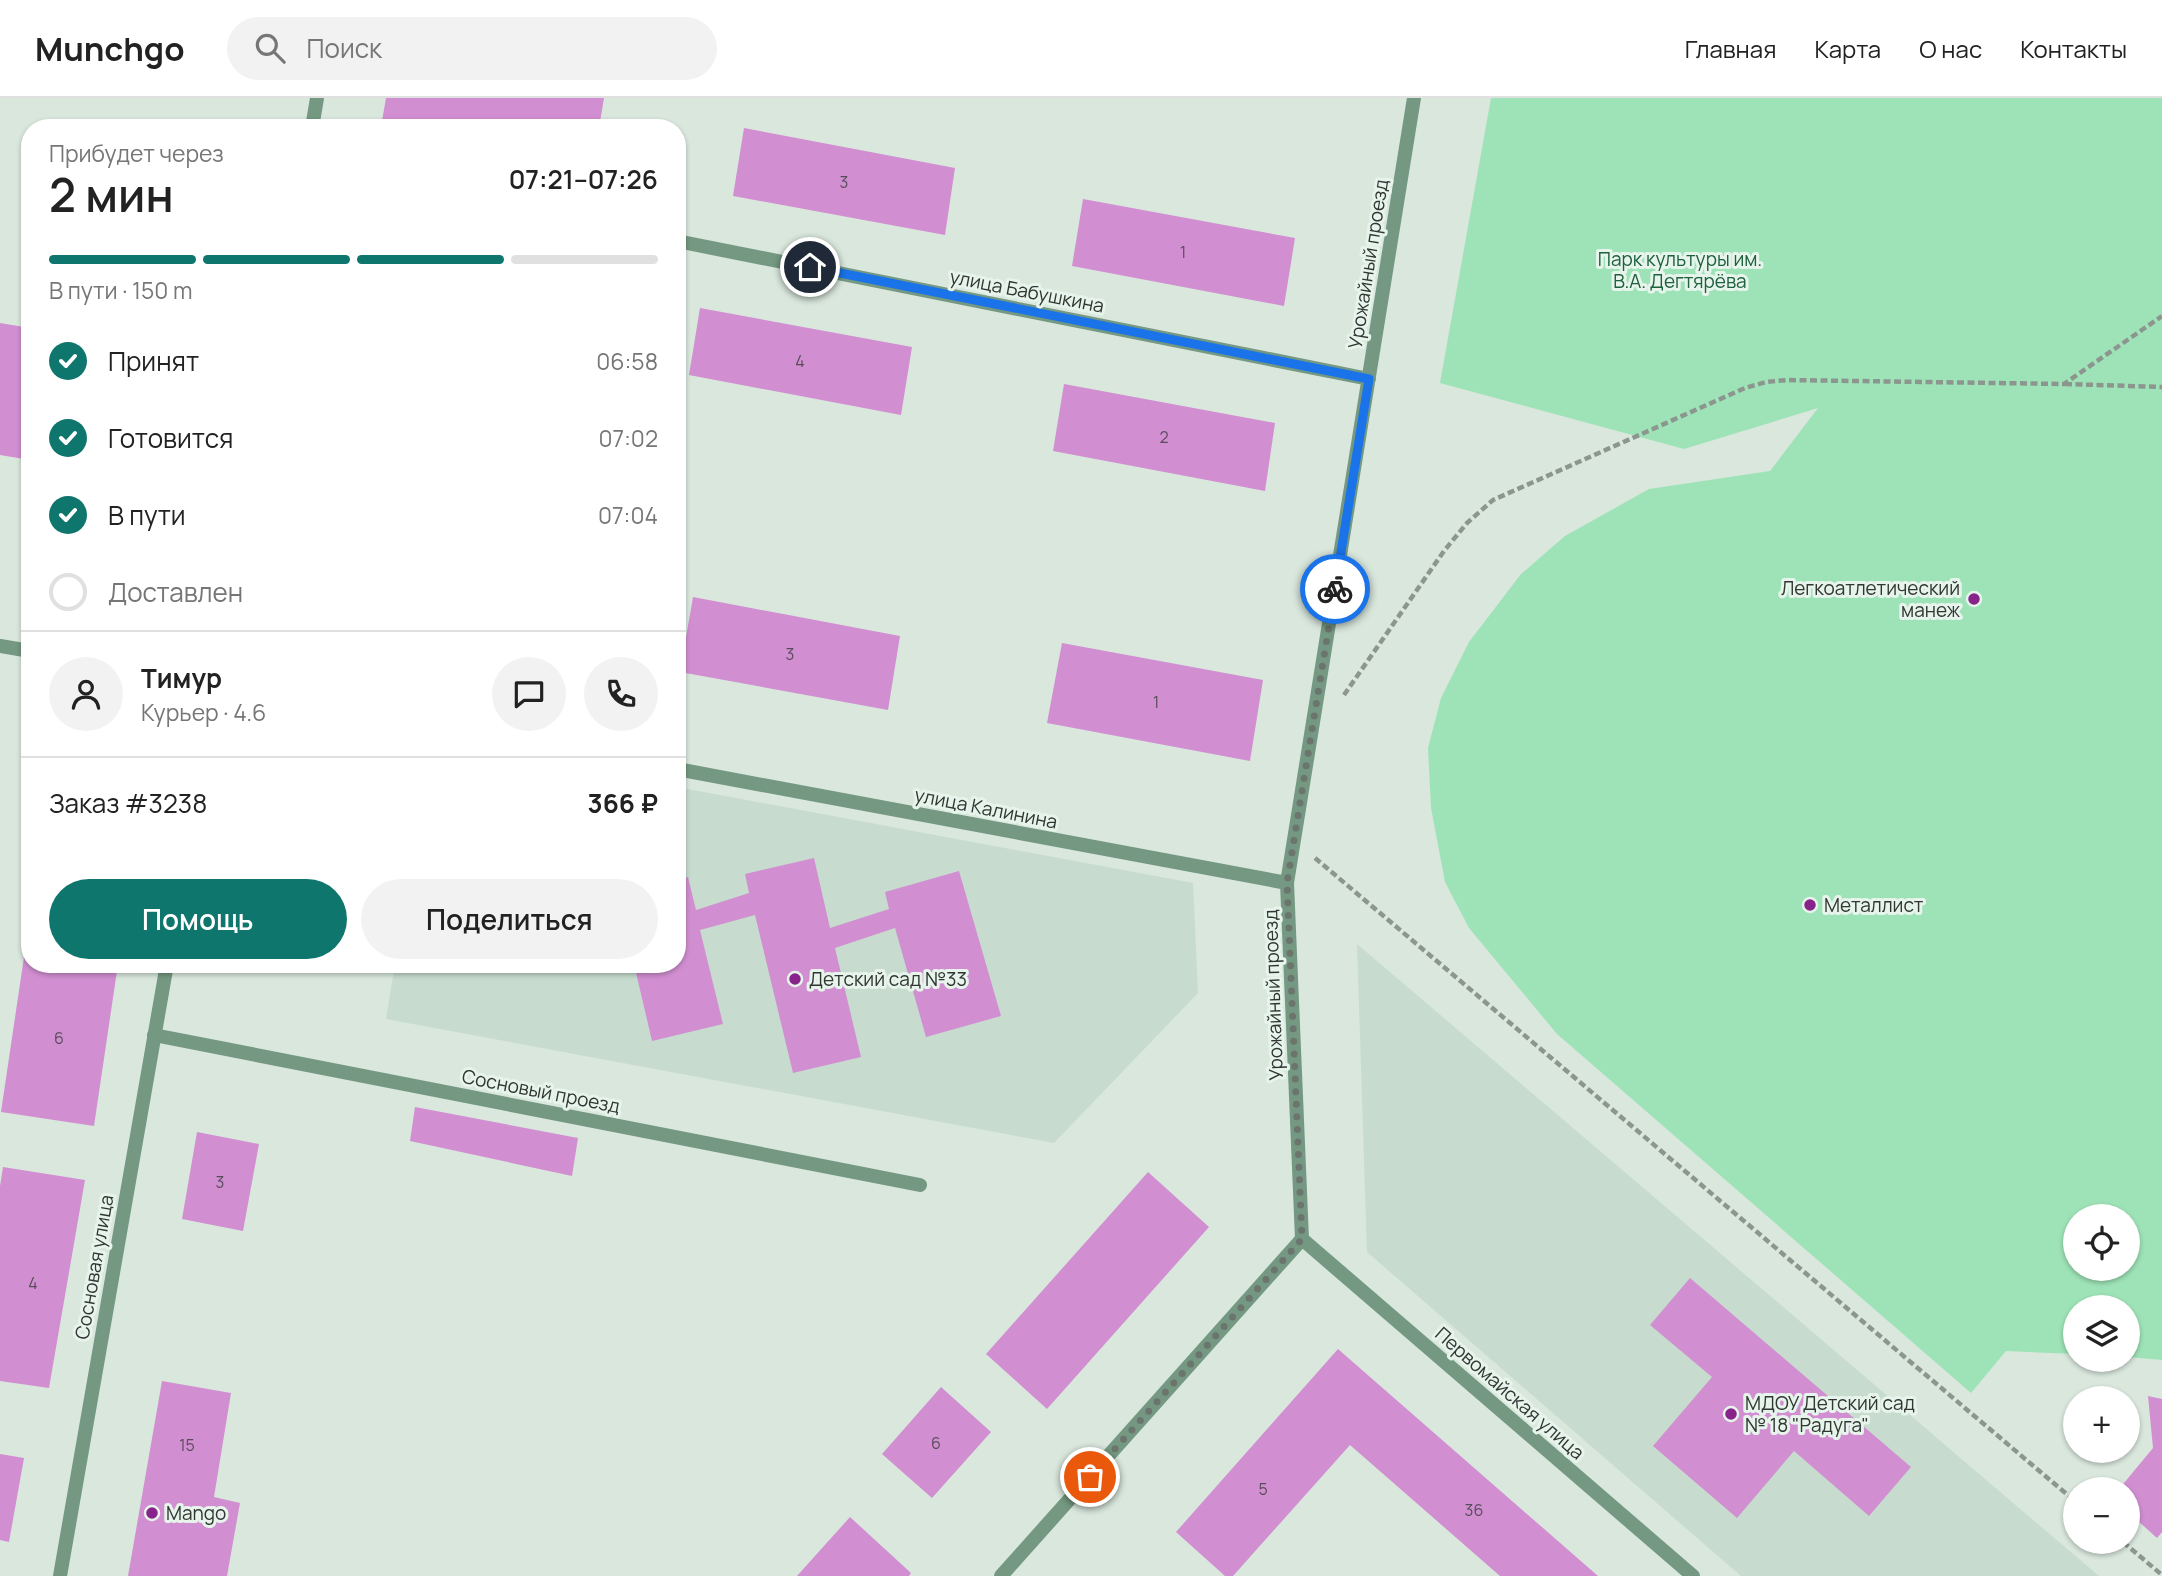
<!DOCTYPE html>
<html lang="ru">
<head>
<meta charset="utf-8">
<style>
	body { margin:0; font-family:Manrope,sans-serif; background:#f2f2f2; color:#222; height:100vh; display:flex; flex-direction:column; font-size:26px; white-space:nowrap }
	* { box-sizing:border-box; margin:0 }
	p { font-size:23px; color:#767676 }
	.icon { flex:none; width:38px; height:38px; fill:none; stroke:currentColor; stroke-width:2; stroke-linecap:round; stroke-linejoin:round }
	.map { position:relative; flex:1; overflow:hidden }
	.panel { position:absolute; left:21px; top:21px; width:665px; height:854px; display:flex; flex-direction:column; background:#fff; border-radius:28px; box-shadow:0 2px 5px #0004 }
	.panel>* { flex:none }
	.controls { position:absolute; left:2063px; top:1106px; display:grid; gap:14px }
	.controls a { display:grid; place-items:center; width:77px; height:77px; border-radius:50%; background:#fff; box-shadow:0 2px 5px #0004; font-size:35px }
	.pin { position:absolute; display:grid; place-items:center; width:60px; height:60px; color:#fff; margin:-30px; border:4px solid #fff; border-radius:50%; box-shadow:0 2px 7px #0007 }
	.courier { position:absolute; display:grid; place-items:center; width:70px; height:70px; margin:-35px; border:5px solid #1a73e8; border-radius:50%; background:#fff; color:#222; box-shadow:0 2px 9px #0007 }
	.head em { font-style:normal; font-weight:600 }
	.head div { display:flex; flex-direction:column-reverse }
	.head { display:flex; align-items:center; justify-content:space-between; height:119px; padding:0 28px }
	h1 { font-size:46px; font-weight:600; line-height:52px }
	.bar { display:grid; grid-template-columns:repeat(4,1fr); gap:10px 7px; align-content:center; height:84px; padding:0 28px }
	.bar i { height:9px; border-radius:5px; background:#e0e0e0 }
	.bar .active { background:#0f766e }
	.bar p { grid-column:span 4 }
	.line { display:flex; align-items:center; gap:18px; padding:0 28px; border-top:2px solid #e0e0e0 }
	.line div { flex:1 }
	.round { display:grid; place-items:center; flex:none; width:74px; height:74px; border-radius:37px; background:#f2f2f2 }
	ol { padding:0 28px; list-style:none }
	li { display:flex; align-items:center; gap:21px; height:77px }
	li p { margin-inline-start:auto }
	li .icon { padding:7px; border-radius:50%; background:#0f766e; color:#fff; stroke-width:4 }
	li:last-child { color:#767676 }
	li i { width:38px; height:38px; border:4px solid #e0e0e0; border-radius:50% }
	.action { display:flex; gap:14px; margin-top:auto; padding:14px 28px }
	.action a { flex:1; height:80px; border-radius:42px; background:#0f766e; color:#fff; font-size:28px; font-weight:600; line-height:80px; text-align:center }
	.action a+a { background:#f2f2f2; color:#222 }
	header { display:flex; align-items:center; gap:42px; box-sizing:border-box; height:98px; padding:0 35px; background:#fff; border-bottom:2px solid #e0e0e0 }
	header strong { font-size:33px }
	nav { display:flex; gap:38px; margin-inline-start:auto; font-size:24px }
	.search { width:490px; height:63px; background:#f2f2f2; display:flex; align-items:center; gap:18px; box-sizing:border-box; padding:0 24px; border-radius:38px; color:#767676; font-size:26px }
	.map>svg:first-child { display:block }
	.built { fill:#c7dcce }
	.green { fill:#9ee3b7; fill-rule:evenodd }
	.building { fill:#d18fd1 }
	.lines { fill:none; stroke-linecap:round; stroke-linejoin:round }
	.path { stroke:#8c968f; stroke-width:4.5; stroke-dasharray:7 3.5; stroke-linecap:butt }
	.service { stroke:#749881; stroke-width:14 }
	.minor { stroke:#749881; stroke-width:14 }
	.done { stroke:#6c746e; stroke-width:7; stroke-dasharray:0 12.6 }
	.route { stroke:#1a73e8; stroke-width:9 }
	.poi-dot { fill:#87238b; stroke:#e6f4eb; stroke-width:2.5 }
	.labels { text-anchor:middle; stroke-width:6; stroke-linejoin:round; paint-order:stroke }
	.number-label { font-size:16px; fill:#594c5a }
	.park-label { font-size:19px; fill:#1e613d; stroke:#e6f4eb }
	.street-label { font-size:19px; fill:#313633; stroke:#e6f4eb }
	.poi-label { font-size:19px; fill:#313633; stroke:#e6f4eb; text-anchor:start }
</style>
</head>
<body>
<header>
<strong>Munchgo</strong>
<div class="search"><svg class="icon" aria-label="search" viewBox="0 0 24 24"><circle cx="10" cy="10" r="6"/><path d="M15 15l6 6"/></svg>Поиск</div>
<nav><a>Главная</a><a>Карта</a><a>О нас</a><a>Контакты</a></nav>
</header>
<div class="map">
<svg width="2162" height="1478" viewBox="0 0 2162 1478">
	<rect width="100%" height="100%" fill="#d9e7dd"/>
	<path class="built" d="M 677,689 L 1193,785 L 1198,895 L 1054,1045 L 386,921 L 395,866 L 677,866 Z
		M 1357,846 L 2099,1478 L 1741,1478 L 1367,1154 Z"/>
	<path class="green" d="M 1491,0 L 2162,0 L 2162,1262 L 2128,1259 L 2128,1209 L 2076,1209 L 2075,1256 L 2006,1253 L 1971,1295 L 1557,936 L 1469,830 L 1445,784 L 1431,710 L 1428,650 L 1441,600 L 1469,544 L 1521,476 L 1565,438 L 1649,391 L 1770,373 L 1818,310 L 1684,351 L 1440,285 ZM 2076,1118 L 2128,1118 L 2128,1171 L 2076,1171 Z"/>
	<path class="building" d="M 386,0 L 604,0 L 599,30 L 418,30 L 382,23 Z
		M 744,30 L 955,70 L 945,137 L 733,98 Z
		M 1083,101 L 1295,140 L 1284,208 L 1072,168 Z
		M 700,210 L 912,249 L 901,317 L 689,277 Z
		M 0,225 L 30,230 L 30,362 L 0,357 Z
		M 1064,286 L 1275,325 L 1265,393 L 1053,353 Z
		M 693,499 L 900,538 L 888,612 L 680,574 Z
		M 1062,545 L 1263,582 L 1250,663 L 1047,625 Z
		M 814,760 L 830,830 L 889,811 L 885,794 L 959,773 L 1001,918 L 926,939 L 895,830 L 835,850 L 861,959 L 793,975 L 755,817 L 700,832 L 723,926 L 652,943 L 634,866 L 677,866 L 677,782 L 688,779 L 696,812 L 749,795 L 745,776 Z
		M 28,832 L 30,866 L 118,866 L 94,1028 L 1,1014 Z
		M 415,1009 L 578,1040 L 572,1078 L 410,1043 Z
		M 197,1034 L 259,1046 L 243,1133 L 182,1121 Z
		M 3,1069 L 85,1082 L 49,1290 L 0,1283 L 0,1088 Z
		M 1148,1074 L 1209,1129 L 1047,1311 L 986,1256 Z
		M 1690,1180 L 1911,1369 L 1869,1418 L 1794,1353 L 1737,1420 L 1653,1348 L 1712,1279 L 1650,1227 Z
		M 1338,1251 L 1598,1478 L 1500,1478 L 1350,1347 L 1233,1478 L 1225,1478 L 1176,1434 Z
		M 162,1283 L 231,1295 L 214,1399 L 240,1405 L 227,1478 L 128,1478 Z
		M 941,1289 L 991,1334 L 932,1400 L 882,1356 Z
		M 2148,1298 L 2162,1301 L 2162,1434 L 2157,1440 L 2128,1414 L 2128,1391 L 2119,1391 L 2153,1350 Z
		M 0,1356 L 24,1360 L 9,1444 L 0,1442 Z
		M 850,1419 L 911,1475 L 909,1478 L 797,1478 Z"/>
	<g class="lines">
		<path class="path" d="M 2065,286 L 2162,289
			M 1344,597 L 1444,453 L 1467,425 L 1493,402 L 1745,290 L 1766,284 L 1787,282 L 2064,286 L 2162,218
			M 1315,760 L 2076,1404
			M 2123,1444 L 2162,1477"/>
		<path class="service" d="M 154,937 L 920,1087"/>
		<path class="minor" d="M 312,30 L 317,0
			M 677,143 L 1369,281
			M 0,548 L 30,553
			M 677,671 L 1287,785
			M 1302,1141 L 1693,1478
			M 60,1478 L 167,866
			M 1001,1478 L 1302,1141 L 1287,785 L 1414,0"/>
	</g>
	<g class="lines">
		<path class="done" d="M 1090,1379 L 1302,1141 L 1287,785 L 1335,491"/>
		<path class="route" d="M 810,169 L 1369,281 L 1335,491"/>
	</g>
	<g class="poi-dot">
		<circle cx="1974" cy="501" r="7"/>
		<circle cx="1810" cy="807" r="7"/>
		<circle cx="795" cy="881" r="7"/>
		<circle cx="1731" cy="1316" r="7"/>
		<circle cx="152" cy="1415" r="7"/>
	</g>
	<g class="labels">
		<g class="number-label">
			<text x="844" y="90">3</text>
			<text x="1183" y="160">1</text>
			<text x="800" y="269">4</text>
			<text x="1164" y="345">2</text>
			<text x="790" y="562">3</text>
			<text x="1156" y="610">1</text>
			<text x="59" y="946">6</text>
			<text x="220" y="1090">3</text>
			<text x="33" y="1191">4</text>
			<text x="936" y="1351">6</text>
			<text x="187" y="1353">15</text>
			<text x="1263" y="1397">5</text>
			<text x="1474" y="1418">36</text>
		</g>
		<g class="park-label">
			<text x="1680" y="168">Парк культуры им.<tspan x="1680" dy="22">В.А. Дегтярёва</tspan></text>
		</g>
		<g class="street-label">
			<text transform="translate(1368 166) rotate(-81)" y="7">Урожайный проезд</text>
			<text transform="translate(1027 193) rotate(11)" y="7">улица Бабушкина</text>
			<text transform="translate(986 710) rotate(11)" y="7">улица Калинина</text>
			<text transform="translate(1273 897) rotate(-92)" y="7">Урожайный проезд</text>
			<text transform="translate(541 993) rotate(11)" y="7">Сосновый проезд</text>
			<text transform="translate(94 1169) rotate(-80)" y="7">Сосновая улица</text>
			<text transform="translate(1510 1295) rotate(41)" y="7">Первомайская улица</text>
		</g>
		<g class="poi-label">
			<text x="1960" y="497" text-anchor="end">Легкоатлетический<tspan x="1960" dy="22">манеж</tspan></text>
			<text x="1824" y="814">Металлист</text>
			<text x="809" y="888">Детский сад №33</text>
			<text x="1745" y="1312">МДОУ Детский сад<tspan x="1745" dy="22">№ 18 "Радуга"</tspan></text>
			<text x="166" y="1422">Mango</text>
		</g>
	</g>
</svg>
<div class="controls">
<a><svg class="icon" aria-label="locate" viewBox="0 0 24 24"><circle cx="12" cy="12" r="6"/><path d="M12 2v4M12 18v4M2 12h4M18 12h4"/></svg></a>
<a><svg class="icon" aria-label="layers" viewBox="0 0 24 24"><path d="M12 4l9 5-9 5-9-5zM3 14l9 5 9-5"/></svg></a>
<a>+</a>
<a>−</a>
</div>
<div class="pin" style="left:1090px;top:1379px;background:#ea580c"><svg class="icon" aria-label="bag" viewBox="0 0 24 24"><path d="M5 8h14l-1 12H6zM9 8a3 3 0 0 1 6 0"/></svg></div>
<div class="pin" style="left:810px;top:169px;background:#1f2937"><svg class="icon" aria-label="home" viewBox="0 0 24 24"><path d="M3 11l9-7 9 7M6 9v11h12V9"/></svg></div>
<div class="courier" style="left:1335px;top:491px"><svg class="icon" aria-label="bike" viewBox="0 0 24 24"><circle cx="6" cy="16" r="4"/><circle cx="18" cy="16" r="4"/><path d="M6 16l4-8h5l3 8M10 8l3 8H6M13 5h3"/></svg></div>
<section class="panel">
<div class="head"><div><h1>2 мин</h1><p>Прибудет через</p></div><em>07:21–07:26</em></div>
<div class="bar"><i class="active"></i><i class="active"></i><i class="active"></i><i></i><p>В пути · 150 m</p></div>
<ol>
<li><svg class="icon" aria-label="check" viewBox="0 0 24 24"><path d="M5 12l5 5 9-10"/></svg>Принят<p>06:58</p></li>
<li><svg class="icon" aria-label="check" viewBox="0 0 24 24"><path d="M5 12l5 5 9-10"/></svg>Готовится<p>07:02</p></li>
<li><svg class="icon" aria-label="check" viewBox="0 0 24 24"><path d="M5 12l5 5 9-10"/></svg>В пути<p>07:04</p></li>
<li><i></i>Доставлен</li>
</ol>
<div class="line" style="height:126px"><a class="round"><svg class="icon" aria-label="person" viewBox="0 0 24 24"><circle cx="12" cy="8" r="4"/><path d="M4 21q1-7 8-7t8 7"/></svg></a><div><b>Тимур</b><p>Курьер · 4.6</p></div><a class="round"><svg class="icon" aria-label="chat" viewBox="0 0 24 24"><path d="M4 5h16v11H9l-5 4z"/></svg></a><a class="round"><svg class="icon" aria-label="phone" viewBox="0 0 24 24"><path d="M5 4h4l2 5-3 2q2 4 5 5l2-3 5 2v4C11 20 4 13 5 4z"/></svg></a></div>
<div class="line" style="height:91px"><div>Заказ #3238</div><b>366 ₽</b></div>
<div class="action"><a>Помощь</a><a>Поделиться</a></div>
</section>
</div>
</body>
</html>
